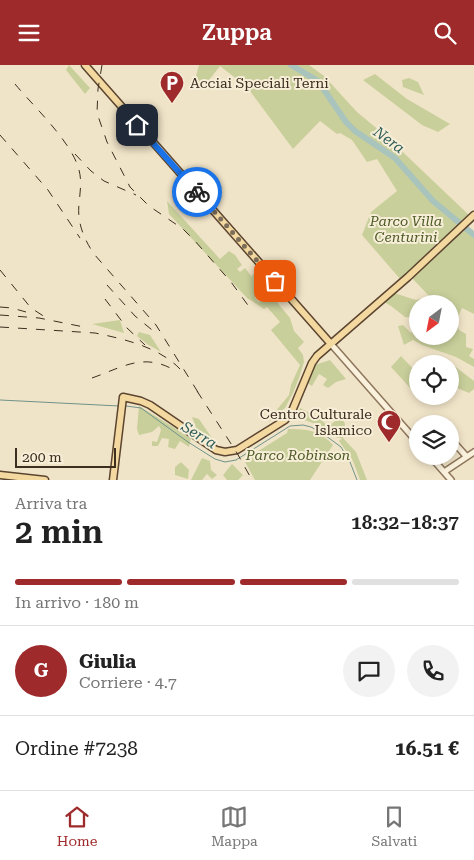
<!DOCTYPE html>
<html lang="it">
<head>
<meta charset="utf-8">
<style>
	body { margin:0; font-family:"Roboto Serif",serif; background:#f2f2f2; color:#222; height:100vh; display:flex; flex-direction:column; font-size:19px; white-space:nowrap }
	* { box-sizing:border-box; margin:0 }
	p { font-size:16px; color:#767676 }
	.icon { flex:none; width:28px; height:28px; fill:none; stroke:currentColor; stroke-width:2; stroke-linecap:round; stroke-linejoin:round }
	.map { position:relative; height:415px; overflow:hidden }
	.side { display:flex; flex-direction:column; background:#fff; flex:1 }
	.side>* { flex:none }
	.needle { width:32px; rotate:212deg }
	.controls { position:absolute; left:409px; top:230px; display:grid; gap:10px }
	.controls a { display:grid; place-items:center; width:50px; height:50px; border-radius:50%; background:#fff; box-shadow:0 2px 8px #0003; font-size:25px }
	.scale { position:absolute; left:15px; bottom:12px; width:101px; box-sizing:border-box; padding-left:5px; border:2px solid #3d2e20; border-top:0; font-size:14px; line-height:18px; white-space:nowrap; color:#3d2e20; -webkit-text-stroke:4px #f7eed8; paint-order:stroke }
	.pin { position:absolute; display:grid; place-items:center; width:42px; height:42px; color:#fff; margin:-21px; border-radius:10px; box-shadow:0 2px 8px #0006 }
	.courier { position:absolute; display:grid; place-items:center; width:50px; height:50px; margin:-25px; border:4px solid #1a73e8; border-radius:50%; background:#fff; color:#222; box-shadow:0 1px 6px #0007 }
	.head em { font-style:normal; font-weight:600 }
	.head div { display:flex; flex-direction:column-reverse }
	.head { display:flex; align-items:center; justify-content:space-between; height:85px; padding:0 15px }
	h1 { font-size:32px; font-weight:600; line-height:38px }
	.bar { display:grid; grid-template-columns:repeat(4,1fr); gap:8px 5px; align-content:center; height:60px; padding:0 15px }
	.bar i { height:6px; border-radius:4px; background:#e0e0e0 }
	.bar .on { background:#9e2a2b }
	.bar p { grid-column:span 4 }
	.line { display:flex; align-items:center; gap:12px; padding:0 15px; border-top:1px solid #e0e0e0 }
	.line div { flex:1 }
	.round { display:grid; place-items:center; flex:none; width:52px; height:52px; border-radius:26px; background:#f2f2f2 }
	header { display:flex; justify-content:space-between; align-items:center; height:65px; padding:0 15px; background:#9e2a2b; color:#fff; font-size:22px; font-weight:600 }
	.menu { display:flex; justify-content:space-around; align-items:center; height:70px; border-top:1px solid #e0e0e0; background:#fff; font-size:14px; color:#767676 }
	.menu a { display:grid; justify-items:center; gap:2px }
	.menu .on { color:#9e2a2b }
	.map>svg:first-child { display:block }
	.green { fill:#c9cf9b }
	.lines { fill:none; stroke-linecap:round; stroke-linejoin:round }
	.stream { stroke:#6f938a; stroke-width:1 }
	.river { stroke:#a9c4bc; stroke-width:6 }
	.tertiary-casing { stroke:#8d765c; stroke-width:8 }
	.primary-casing { stroke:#5b4430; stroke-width:9 }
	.tertiary { stroke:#faf1dc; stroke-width:5 }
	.primary { stroke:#f3d9a0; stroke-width:6 }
	.rail { stroke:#3d2e20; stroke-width:1; stroke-dasharray:9 9; stroke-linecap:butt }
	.done { stroke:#7c6e5b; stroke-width:5; stroke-dasharray:0 9 }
	.route { stroke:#1a73e8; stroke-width:6 }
	.labels { text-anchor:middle; stroke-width:4; stroke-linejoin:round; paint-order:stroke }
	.poi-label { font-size:14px; fill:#3d2e20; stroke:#f7eed8; text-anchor:start }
	.park-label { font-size:14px; font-style:italic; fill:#4d5a26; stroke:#f7eed8 }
	.water-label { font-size:15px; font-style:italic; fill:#2f5d5a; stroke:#f7eed8 }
</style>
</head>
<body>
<header><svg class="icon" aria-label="menu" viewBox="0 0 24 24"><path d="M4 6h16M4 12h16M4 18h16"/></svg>Zuppa<svg class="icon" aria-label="search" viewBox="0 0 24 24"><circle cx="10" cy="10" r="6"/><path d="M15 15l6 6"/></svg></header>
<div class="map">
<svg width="474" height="415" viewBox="0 0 474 415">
	<rect width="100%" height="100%" fill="#f0e4c8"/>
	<path class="green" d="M 69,0 L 90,23 L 85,29 L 66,5 Z
		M 199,0 L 309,0 L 324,11 L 357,47 L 387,72 L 470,151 L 401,215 L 362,170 L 371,147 L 397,126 L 377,94 L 367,97 L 352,75 L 340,68 L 337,69 L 320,56 L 293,84 L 247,22 L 220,1 L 206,19 L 200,21 L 196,11 Z
		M 375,9 L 407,34 L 450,59 L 438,67 L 422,60 L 363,15 Z
		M 409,13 L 418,17 L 424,30 L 403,22 L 402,15 Z
		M 167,136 L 220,194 L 229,186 L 235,190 L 242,200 L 237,204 L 240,207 L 245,203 L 252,212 L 253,209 L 260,209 L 260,224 L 255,233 L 259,237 L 272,231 L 290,253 L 294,266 L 304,277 L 298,283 L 303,290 L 304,297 L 299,313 L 293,328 L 285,343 L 269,357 L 275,347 L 289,330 L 291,320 L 300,300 L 271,265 L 280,257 L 267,242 L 264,244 L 247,233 L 169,149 Z
		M 466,165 L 474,174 L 474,249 L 462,243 L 456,257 L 459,265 L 466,269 L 466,282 L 473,284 L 469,291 L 474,294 L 474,302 L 456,292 L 422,280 L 413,275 L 404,280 L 398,261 L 403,260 L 411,268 L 417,261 L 418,271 L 450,271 L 450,239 L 418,239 L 417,253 L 405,252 L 391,241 L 384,237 L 394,228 L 416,235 L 430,232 L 411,212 L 452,173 Z
		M 120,255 L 124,268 L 92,259 Z
		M 139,267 L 150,270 L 161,287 L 147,279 L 137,271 Z
		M 401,291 L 417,308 L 417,320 L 412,325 L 391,302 Z
		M 438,291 L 449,297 L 474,316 L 474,324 L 469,328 L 450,320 L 450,299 L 433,299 Z
		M 330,295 L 346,314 L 336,317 L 328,323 L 323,320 L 327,314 L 319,309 L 312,321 L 304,316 L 315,300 Z
		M 139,341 L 191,373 L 189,382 L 180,376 L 175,384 L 168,382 L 169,374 L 162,373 L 158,381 L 152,381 L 152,376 L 157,377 L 161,365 L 159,361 L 152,367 L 139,370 L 137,364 Z
		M 300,343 L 319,353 L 328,361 L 334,357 L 340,348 L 345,359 L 343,373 L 356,387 L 367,415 L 360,415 L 353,396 L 339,376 L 342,373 C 333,373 331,368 324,363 C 318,360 303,354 297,353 Z
		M 192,352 L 199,354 L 212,373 L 209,377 L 199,370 Z
		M 288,364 C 307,364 320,365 333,380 L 310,415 L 255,415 L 244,395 L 287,368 Z
		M 202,393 L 210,396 L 211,405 L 217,410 L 212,414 L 207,409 L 202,415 L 191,415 Z
		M 181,397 L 189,405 L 188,414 L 175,410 L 175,402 Z
		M 232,399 L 243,410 L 238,415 L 227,415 L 223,410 Z"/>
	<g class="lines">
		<path class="stream" d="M 0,335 L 119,341
			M 126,341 L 141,343 L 188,377 L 215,394 L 225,397 L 236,395 L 290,361 L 303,360 L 311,362 L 322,368 L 341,382 L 350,397 L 357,415"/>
		<path class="river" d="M 291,0 L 318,16 L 346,57 L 355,66 L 395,93 L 433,136 L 474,170"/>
		<defs>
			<path id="tertiary" d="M 331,279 L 418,378
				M 433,359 L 435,356 L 438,359
				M 450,373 L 466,391
				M 430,391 L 451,415
				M 444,407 L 474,387"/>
			<path id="primary" d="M 85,0 L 331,279
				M 0,410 L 45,415
				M 113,415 L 123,332 L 141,336 L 150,340 L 216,385 L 225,387 L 237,385 L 285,355 L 292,346 L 312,298 L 317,291 L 408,212 L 474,150"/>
		</defs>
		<use href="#tertiary" class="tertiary-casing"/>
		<use href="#primary" class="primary-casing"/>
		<use href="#tertiary" class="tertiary"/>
		<use href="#primary" class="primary"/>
		<path class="rail" d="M 102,0 L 98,24 L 97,48 L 107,77 L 130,122 L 149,141 L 183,164 L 195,176 L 231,217 L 250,243
			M 15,19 C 34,42 72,77 79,105 C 82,116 80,128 79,139 C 77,158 84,174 94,189 L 156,260 L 201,332
			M 0,70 L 48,125 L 80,173
			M 75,89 L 91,106 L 104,116 L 136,130
			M 0,205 L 31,243 L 45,252
			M 107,220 L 135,251 L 157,269
			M 105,234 L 127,263 L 145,280
			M 0,242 L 12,243 L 26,247
			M 0,250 L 39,253 L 84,262
			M 0,262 L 95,268 C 124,274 159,282 180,304
			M 92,313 C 121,303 143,287 174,305
			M 197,326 L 237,388 L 252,415"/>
	</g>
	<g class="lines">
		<path class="done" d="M 197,127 L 275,216"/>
		<path class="route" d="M 137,60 L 197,127"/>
	</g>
	<defs>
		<symbol id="parking-pin" viewBox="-11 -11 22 30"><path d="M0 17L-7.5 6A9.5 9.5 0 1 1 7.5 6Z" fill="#9e2a2b" stroke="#f7eed8"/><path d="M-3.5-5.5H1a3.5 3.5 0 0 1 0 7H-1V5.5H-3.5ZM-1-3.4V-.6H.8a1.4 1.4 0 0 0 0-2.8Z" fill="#fff"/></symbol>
		<symbol id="mosque-pin" viewBox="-11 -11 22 30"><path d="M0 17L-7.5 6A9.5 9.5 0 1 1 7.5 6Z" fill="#9e2a2b" stroke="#f7eed8"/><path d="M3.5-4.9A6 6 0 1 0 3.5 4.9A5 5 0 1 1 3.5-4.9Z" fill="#fff"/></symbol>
	</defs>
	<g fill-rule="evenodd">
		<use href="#parking-pin" x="158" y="4" width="28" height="38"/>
		<use href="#mosque-pin" x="375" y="343" width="28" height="38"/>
	</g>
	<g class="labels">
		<g class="poi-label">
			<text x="190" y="23">Acciai Speciali Terni</text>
			<text x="372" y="354" text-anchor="end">Centro Culturale<tspan x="372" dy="16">Islamico</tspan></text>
		</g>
		<g class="park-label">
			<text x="406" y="161">Parco Villa<tspan x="406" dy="16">Centurini</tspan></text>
			<text x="298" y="395">Parco Robinson</text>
		</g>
		<g class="water-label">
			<text transform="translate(389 75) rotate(36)" y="5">Nera</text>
			<text transform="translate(199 370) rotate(31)" y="5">Serra</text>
		</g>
	</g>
</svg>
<div class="controls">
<a><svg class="needle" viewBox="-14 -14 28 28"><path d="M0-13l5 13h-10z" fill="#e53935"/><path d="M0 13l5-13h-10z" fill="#767676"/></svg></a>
<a><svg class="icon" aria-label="locate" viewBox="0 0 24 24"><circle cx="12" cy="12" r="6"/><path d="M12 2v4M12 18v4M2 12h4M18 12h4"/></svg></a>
<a><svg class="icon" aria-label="layers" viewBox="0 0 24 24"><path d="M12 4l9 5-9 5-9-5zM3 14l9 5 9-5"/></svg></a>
</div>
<div class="scale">200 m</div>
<div class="pin" style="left:275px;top:216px;background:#ea580c"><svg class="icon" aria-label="bag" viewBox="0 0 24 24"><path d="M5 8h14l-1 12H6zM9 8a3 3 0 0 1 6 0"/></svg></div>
<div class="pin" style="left:137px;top:60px;background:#1f2937"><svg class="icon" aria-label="home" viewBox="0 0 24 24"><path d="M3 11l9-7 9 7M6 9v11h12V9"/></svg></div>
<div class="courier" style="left:197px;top:127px"><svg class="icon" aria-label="bike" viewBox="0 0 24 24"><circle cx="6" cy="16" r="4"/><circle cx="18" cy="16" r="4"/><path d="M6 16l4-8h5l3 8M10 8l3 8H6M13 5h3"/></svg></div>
</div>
<section class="side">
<div class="head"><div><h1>2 min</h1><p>Arriva tra</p></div><em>18:32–18:37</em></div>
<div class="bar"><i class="on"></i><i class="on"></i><i class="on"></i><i></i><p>In arrivo · 180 m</p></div>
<div class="line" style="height:90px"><b class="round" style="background:#9e2a2b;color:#fff">G</b><div><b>Giulia</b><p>Corriere · 4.7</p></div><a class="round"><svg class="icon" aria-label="chat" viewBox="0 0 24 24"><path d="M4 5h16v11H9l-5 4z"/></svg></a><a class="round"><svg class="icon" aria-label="phone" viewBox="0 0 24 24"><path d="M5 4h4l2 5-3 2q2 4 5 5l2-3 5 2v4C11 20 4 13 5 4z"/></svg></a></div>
<div class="line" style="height:65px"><div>Ordine #7238</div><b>16.51 €</b></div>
</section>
<nav class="menu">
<a class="on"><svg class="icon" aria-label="home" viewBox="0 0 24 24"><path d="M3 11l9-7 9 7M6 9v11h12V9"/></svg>Home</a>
<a><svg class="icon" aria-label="map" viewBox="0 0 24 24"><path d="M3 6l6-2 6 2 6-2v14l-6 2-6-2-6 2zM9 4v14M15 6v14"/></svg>Mappa</a>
<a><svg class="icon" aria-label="saved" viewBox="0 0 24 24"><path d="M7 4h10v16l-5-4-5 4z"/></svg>Salvati</a>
</nav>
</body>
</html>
